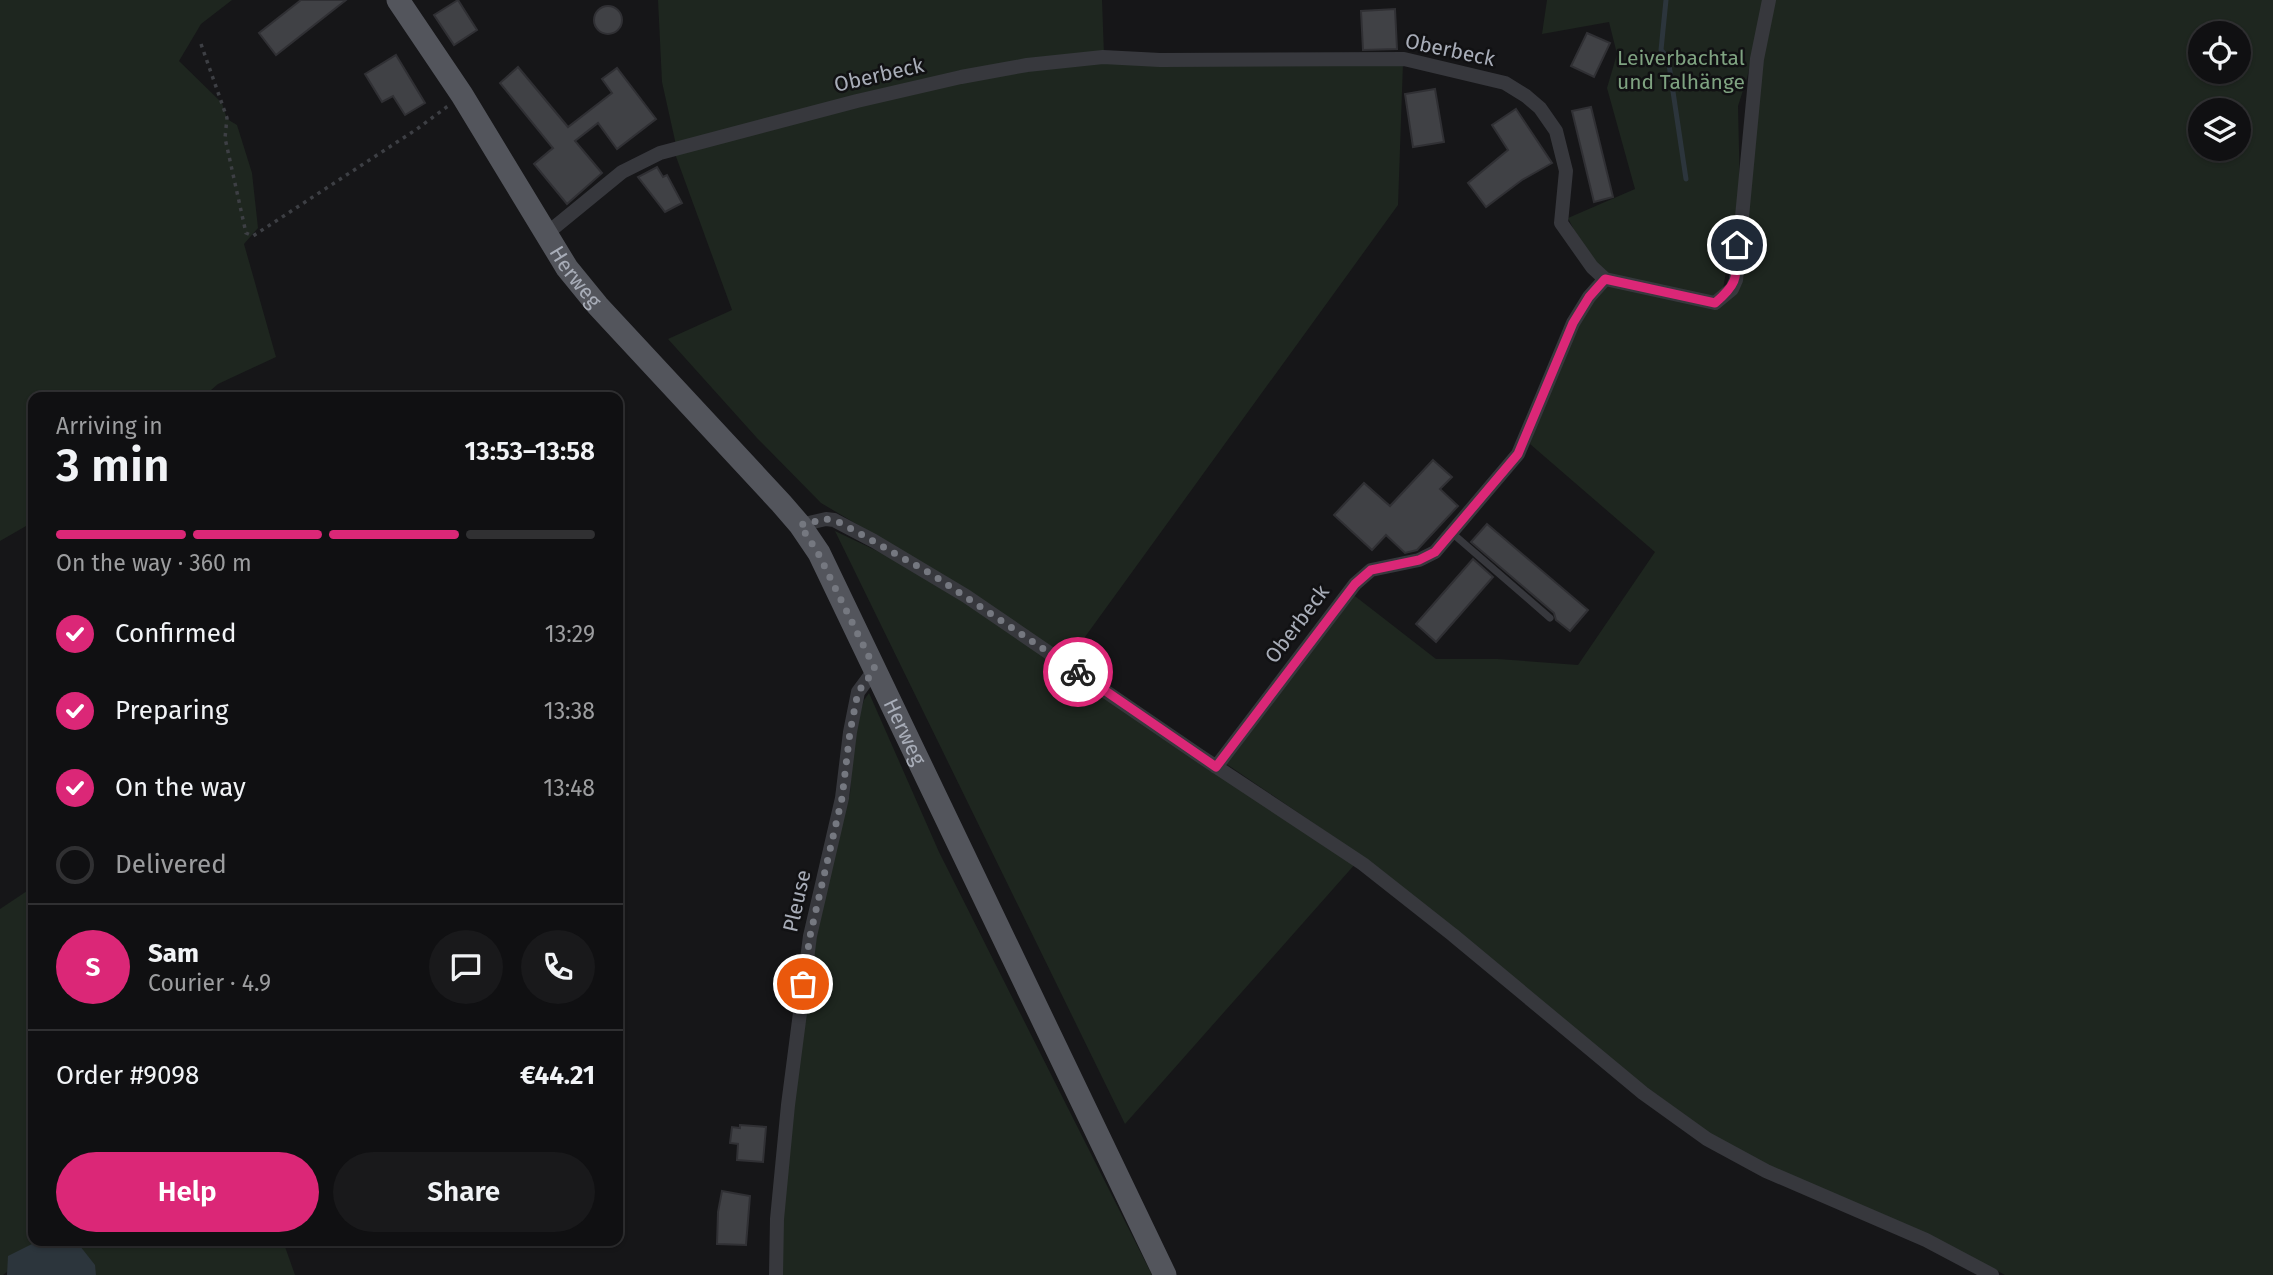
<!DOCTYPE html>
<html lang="en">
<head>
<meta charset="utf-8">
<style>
	body { margin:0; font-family:"Fira Sans",sans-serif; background:#19191b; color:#f1f3f6; height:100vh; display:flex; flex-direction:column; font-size:26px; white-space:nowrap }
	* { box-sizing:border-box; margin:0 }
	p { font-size:23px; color:#9c9d9f }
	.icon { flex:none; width:38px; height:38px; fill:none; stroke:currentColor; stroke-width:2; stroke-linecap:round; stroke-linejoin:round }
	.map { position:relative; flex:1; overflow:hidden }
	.drawer { position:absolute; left:28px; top:392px; width:595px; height:854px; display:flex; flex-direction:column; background:#101012; border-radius:14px; box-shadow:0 2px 5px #0004,0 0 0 2px #303032 }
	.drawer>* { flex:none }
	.fabs { position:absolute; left:2188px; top:21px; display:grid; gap:14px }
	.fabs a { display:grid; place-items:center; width:63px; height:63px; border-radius:50%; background:#101012; box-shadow:0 2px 5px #0004,0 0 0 2px #303032; font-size:35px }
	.pin { position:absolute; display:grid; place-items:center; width:60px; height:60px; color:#fff; margin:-30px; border:4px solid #fff; border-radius:50%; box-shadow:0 2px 7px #0007 }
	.courier { position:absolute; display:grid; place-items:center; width:70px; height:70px; margin:-35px; border:5px solid #db2777; border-radius:50%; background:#fff; color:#222; box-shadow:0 2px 9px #0007 }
	.summary em { font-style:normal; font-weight:600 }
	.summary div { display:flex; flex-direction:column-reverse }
	.summary { display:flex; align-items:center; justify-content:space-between; height:119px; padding:0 28px }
	h1 { font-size:46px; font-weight:600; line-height:52px }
	.bar { display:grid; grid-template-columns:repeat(4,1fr); gap:10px 7px; align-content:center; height:84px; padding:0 28px }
	.bar i { height:9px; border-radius:5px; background:#303032 }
	.bar .on { background:#db2777 }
	.bar p { grid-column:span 4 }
	.line { display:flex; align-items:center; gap:18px; padding:0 28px; border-top:2px solid #303032 }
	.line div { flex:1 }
	.round { display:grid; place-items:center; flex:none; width:74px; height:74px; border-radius:37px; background:#19191b }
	ol { padding:0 28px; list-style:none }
	li { display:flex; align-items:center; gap:21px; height:77px }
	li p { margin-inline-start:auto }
	li .icon { padding:7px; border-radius:50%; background:#db2777; color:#fff; stroke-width:4 }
	li:last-child { color:#9c9d9f }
	li i { width:38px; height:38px; border:4px solid #303032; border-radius:50% }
	.action { display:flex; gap:14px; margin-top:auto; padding:14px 28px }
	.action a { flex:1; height:80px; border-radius:42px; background:#db2777; color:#fff; font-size:28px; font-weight:600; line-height:80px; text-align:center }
	.action a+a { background:#19191b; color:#f1f3f6 }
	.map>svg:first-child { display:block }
	.green { fill:#1e261f; fill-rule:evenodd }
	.water { fill:#2c353c }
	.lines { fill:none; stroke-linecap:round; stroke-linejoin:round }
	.stream { stroke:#2c353c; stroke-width:5 }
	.building { fill:#404145; stroke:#303034; stroke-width:2 }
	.path { stroke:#3d3f44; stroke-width:3.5; stroke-dasharray:3.5 5; stroke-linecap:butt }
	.lane { stroke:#37383d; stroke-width:7 }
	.street { stroke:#37383d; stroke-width:14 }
	.primary { stroke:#53555c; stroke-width:23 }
	.done { stroke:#757880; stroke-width:7; stroke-dasharray:0 12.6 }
	.route { stroke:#db2777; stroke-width:9 }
	.labels { text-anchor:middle; stroke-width:5; stroke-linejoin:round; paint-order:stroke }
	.street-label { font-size:21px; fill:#a8adb8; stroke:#111113 }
	.park-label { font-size:21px; fill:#7fa381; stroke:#111113 }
</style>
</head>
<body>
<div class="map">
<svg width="2273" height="1275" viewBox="0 0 2273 1275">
	<rect width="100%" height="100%" fill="#161618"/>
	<path class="green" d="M 0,0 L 232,0 L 201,24 L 179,61 L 222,103 L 227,119 L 237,125 L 252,173 L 258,228 L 244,244 L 276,357 L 218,384 L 203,397 L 33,397 L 33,522 L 0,541 Z
		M 658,0 L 1102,0 L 1104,55 L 1028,63 L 676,145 L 662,82 Z
		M 1547,0 L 1765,0 L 1747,78 L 1738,106 L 1740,193 L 1721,300 L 1730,295 L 1760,59 L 1772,0 L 2273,0 L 2273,1275 L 2005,1275 L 1933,1237 L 1801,1184 L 1716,1138 L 1600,1053 L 1347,846 L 1225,763 L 1351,593 L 1436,659 L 1498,659 L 1578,665 L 1655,552 L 1530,444 L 1549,386 L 1602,272 L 1581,244 L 1568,218 L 1635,189 L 1607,88 L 1617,54 L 1609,22 L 1542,34 ZM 2200,33 L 2238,33 L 2238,72 L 2200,72 ZM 2200,110 L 2238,110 L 2238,149 L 2200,149 Z
		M 1103,60 L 1403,63 L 1398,205 L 1069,659 L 921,562 L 821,503 L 757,438 L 668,339 L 732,310 L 674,151 L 961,80 Z
		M 835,531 L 913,568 L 1356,863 L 1125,1124 Z
		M 869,693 L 939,852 L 1152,1275 L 778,1275 L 803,1007 L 835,843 L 850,794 L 854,732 L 864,700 Z
		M 33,887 L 33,1241 L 283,1241 L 295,1275 L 78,1275 L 43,1244 L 3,1275 L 0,1275 L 0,909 Z"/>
	<path class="water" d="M 38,1241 L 76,1241 L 95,1265 L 96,1275 L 7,1275 L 8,1256 Z"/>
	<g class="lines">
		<path class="stream" d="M 1666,0 L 1661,50 L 1668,58 L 1686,179"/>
	</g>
	<path class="building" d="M 301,0 L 346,0 L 276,55 L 259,33 Z
		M 458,0 L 477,30 L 454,45 L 434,15 Z
		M594 20a14 14 0 1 1 28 0a14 14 0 1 1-28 0Z
		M 1395,9 L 1397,49 L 1363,50 L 1361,11 Z
		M 1587,33 L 1610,43 L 1594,77 L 1571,66 Z
		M 396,55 L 425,103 L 405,115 L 393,96 L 382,102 L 365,74 Z
		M 518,67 L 568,127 L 612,93 L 602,79 L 617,68 L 656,119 L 617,149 L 598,123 L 575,141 L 602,173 L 567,204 L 534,164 L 553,148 L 500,83 Z
		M 1435,89 L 1444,142 L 1413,147 L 1405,94 Z
		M 1591,107 L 1613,197 L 1594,202 L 1572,111 Z
		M 1516,109 L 1552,163 L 1522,180 L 1486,207 L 1468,183 L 1508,150 L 1492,125 Z
		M 657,167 L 663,177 L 667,175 L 682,203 L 665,212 L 638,177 Z
		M 1433,460 L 1452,477 L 1440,489 L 1458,506 L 1417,550 L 1405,553 L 1386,535 L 1372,550 L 1334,515 L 1364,483 L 1390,506 Z
		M 1487,524 L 1588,610 L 1570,631 L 1556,620 L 1554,613 L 1471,542 Z
		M 1473,559 L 1493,577 L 1436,642 L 1416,624 Z
		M 740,1125 L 766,1127 L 763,1162 L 737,1160 L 738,1144 L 730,1143 L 732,1127 L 740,1128 Z
		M 722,1191 L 750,1196 L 746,1245 L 717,1244 L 718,1212 Z"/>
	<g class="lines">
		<path class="path" d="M 201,44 L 227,118 L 225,138 L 246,233 L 253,236 L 417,129 L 448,106"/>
		<path class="lane" d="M 1452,533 L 1550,618"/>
		<path class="street" d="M 545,235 L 622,172 L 660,153 L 857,101 L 961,77 L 1027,65 L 1103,57 L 1160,60 L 1404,59 L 1505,83 L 1526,96 L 1540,108 L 1556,131 L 1566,171 L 1561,223 L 1592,267 L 1605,279 L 1589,297 L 1573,323 L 1518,454 L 1435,552 L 1419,560 L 1371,570 L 1355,584 L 1216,767
			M 1605,279 L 1715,303 L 1732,289 L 1736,280 L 1757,59 L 1769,0
			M 800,525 L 826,519 L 834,520 L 874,541 L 966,596 L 1200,756 L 1363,864 L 1453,935 L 1643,1093 L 1707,1139 L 1766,1171 L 1926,1240 L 1992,1275
			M 776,1275 L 777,1219 L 788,1105 L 810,936 L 842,798 L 850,732 L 858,692 L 875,669"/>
		<path class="primary" id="s1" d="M 398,0 L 462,95 L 567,268 L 598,306 L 781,503 L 800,525 L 819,553 L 1165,1275"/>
	</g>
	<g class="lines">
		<path class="done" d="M 803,984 L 810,936 L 842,798 L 850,732 L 858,692 L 875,669 L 818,553 L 800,525 L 826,519 L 841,523 L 933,575 L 1078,672"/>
		<path class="route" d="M 1078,672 L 1216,767 L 1355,584 L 1371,570 L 1419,560 L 1435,552 L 1518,454 L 1573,323 L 1589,297 L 1605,279 L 1715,303 C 1740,282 1736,276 1737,245"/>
	</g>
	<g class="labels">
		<g class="street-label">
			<text transform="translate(1450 50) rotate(12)" y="7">Oberbeck</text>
			<text transform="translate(879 75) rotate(-13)" y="7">Oberbeck</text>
			<text dy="7" stroke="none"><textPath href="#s1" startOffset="329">Herweg</textPath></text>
			<text transform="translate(1297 624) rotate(-53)" y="7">Oberbeck</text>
			<text dy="7" stroke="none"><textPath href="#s1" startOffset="896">Herweg</textPath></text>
			<text transform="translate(797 901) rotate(-77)" y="7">Pleuse</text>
		</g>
		<g class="park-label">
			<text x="1681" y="65">Leiverbachtal<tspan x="1681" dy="24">und Talhänge</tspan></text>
		</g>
	</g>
</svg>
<div class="fabs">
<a><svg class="icon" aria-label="locate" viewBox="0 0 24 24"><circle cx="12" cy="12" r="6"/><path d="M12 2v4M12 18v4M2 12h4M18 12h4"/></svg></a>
<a><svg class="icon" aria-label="layers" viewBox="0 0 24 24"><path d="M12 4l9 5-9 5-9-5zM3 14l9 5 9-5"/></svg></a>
</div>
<div class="pin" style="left:803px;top:984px;background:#ea580c"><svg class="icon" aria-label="bag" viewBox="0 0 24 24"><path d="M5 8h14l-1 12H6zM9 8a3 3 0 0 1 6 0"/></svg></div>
<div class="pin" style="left:1737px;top:245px;background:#1f2937"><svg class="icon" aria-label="home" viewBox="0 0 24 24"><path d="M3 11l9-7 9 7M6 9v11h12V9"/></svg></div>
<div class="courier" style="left:1078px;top:672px"><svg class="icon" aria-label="bike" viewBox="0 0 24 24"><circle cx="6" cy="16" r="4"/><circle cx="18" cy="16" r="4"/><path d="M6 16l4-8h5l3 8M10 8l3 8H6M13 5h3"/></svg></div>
<section class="drawer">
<div class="summary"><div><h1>3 min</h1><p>Arriving in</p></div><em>13:53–13:58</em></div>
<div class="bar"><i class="on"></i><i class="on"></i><i class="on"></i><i></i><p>On the way · 360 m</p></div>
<ol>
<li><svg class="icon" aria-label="check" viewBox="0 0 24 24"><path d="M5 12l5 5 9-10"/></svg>Confirmed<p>13:29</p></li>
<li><svg class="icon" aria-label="check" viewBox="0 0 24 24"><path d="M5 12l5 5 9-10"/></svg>Preparing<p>13:38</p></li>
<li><svg class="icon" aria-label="check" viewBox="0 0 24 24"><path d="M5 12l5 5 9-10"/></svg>On the way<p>13:48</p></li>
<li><i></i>Delivered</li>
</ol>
<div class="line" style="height:126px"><b class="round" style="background:#db2777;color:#fff">S</b><div><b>Sam</b><p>Courier · 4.9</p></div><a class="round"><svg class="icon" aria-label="chat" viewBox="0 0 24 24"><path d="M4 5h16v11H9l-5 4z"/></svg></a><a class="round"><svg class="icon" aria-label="phone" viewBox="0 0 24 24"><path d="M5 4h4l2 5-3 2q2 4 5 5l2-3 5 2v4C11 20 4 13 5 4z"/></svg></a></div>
<div class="line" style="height:91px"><div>Order #9098</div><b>€44.21</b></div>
<div class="action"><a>Help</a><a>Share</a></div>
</section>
</div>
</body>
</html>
